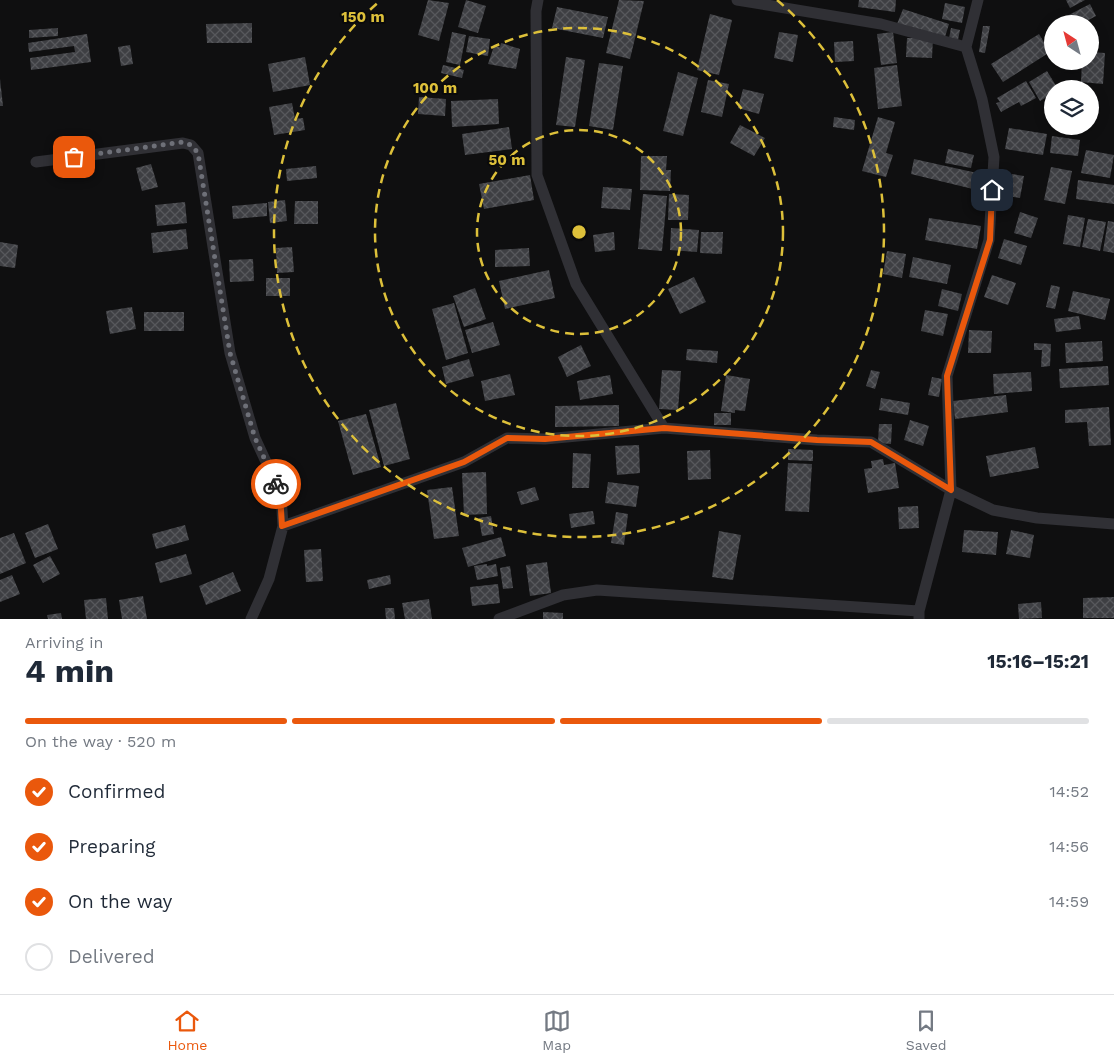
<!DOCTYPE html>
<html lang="en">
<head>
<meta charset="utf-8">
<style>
	body { margin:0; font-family:"Work Sans",sans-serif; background:#f6f6f7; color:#1f2937; height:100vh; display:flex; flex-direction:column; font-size:19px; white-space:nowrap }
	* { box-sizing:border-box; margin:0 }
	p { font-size:16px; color:#747a83 }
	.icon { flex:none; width:28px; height:28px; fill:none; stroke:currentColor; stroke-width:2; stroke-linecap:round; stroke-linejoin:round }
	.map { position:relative; height:619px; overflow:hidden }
	.sheet { display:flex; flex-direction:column; background:#fff; flex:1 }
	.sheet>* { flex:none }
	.needle { width:32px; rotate:324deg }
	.tools { position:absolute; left:1044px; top:15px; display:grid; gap:10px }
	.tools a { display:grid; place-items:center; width:55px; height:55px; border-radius:50%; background:#fff; box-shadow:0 2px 12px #0003; font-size:25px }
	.pin { position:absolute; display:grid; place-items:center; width:42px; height:42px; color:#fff; margin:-21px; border-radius:10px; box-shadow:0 2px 8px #0006 }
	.courier { position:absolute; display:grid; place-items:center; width:50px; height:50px; margin:-25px; border:4px solid #ea580c; border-radius:50%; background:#fff; color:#222; box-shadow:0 1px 6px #0007 }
	.headline em { font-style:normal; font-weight:700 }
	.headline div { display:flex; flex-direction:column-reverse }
	.headline { display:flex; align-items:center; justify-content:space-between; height:85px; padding:0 25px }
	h1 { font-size:32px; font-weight:700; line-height:38px }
	.bar { display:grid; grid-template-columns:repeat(4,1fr); gap:8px 5px; align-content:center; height:60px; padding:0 25px }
	.bar i { height:6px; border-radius:4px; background:#e0e1e3 }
	.bar .current { background:#ea580c }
	.bar p { grid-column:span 4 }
	ol { padding:0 25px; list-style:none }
	li { display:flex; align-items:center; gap:15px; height:55px }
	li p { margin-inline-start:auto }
	li .icon { padding:5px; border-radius:50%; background:#ea580c; color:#fff; stroke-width:4 }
	li:last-child { color:#747a83 }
	li i { width:28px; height:28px; border:2px solid #e0e1e3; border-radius:50% }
	.tabs { display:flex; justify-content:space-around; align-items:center; height:70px; border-top:1px solid #e0e1e3; background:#fff; font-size:14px; color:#747a83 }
	.tabs a { display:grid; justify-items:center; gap:2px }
	.tabs .current { color:#ea580c }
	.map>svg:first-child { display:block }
	.building { fill:url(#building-cross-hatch) }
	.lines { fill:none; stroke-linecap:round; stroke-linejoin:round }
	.street { stroke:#303035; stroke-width:11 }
	.done { stroke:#6e7078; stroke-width:5; stroke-dasharray:0 9 }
	.route { stroke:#ea580c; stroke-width:6 }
	.ring { fill:none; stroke:#ddc03a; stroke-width:2.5; stroke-dasharray:9 6 }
	.centre { fill:#ddc03a; stroke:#0a0a0b; stroke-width:2.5 }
	.ring-label { font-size:15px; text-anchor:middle; font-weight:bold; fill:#ddc03a; stroke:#0a0a0b; stroke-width:4; stroke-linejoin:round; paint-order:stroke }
</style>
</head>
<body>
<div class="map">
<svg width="1114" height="619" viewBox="0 0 1114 619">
	<defs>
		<pattern id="building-cross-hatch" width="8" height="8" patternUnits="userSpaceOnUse" patternTransform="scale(1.25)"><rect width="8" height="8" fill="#3e3f43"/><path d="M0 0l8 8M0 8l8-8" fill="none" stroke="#57585c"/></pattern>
	</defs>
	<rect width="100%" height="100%" fill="#0f0f10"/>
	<path class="building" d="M 428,0 L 449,3 L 439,41 L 418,35 Z
		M 466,0 L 486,6 L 478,33 L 458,27 Z
		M 619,0 L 644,1 L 630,59 L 606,53 Z
		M 859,0 L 896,0 L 895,12 L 858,7 Z
		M 1066,0 L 1085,0 L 1070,8 Z
		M 945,3 L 965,7 L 962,23 L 942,19 Z
		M 1090,4 L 1096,16 L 1081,24 L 1064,24 L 1061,19 Z
		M 557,7 L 608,17 L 603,38 L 552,28 Z
		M 903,9 L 949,24 L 944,40 L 897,24 Z
		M 710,14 L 732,20 L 719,75 L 697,70 Z
		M 252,23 L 252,43 L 207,43 L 206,24 Z
		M 983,26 L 990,26 L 985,53 L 979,52 Z
		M 58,28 L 58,36 L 29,38 L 29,30 Z
		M 951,28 L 960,30 L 958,40 L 949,38 Z
		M 452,32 L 466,35 L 460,65 L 446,62 Z
		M 779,32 L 798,35 L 793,62 L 774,58 Z
		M 893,32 L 897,63 L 881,65 L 877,34 Z
		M 87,34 L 91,62 L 31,70 L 30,58 L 75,52 L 74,46 L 29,52 L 28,43 Z
		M 1039,34 L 1050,52 L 1003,82 L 991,64 Z
		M 469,36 L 490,39 L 488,56 L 466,52 Z
		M 907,38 L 933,38 L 932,58 L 906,57 Z
		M 853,41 L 854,61 L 835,62 L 834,42 Z
		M 501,43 L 520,49 L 516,69 L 488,64 L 494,46 L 500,47 Z
		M 130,45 L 133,64 L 121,66 L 118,47 Z
		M 1090,52 L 1105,53 L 1103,84 L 1081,82 L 1082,61 L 1090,61 Z
		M 305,57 L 310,85 L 273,92 L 268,64 Z
		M 566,57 L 585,60 L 575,127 L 556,125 Z
		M 599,63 L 623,66 L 613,130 L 589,126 Z
		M 443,65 L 464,70 L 462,78 L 441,73 Z
		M 897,65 L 902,106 L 878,109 L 874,68 Z
		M 1047,71 L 1058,89 L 1052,89 L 1052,94 L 1040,101 L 1029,82 Z
		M 678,72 L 698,78 L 683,136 L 663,131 Z
		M 0,79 L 3,106 L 0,106 Z
		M 708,80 L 729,84 L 722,117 L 701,112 Z
		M 1026,81 L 1036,98 L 1021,106 L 1019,102 L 1001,112 L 996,103 L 1000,102 L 997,98 Z
		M 743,89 L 764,94 L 759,114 L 738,108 Z
		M 419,97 L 446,99 L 445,116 L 418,114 Z
		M 498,99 L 499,124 L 452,127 L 451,101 Z
		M 292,103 L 295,119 L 303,118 L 305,130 L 274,135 L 269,107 Z
		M 834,117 L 855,120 L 854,130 L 833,127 Z
		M 878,117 L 895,122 L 886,153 L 893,155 L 886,177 L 862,171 Z
		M 740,125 L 765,138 L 754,156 L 730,143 Z
		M 509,127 L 512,149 L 465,155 L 462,134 Z
		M 1009,128 L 1047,134 L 1043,155 L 1005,149 Z
		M 1052,136 L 1080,140 L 1078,156 L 1050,153 Z
		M 948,149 L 974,155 L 971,168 L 945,163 Z
		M 1086,150 L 1114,155 L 1110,178 L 1081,173 Z
		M 641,156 L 667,156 L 666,170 L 671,170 L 670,191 L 640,190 Z
		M 914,159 L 977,173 L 973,189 L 911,174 Z
		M 151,164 L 158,187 L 142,191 L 136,168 Z
		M 316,166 L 317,178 L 287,181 L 286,169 Z
		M 1051,167 L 1072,171 L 1065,204 L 1044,200 Z
		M 1012,174 L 1024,176 L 1020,198 L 1008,196 Z
		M 530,175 L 534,200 L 484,209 L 479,184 Z
		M 1078,180 L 1114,185 L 1114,204 L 1076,199 Z
		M 603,187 L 632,189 L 630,210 L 601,208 Z
		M 643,194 L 667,196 L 662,251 L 638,249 Z
		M 669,194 L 689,195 L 688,220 L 668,220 Z
		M 285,200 L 287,221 L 270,223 L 268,202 Z
		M 295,201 L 318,201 L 318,224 L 294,224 Z
		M 185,202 L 187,223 L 157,226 L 155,205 Z
		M 267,203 L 267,216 L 233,219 L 232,206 Z
		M 1020,212 L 1038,218 L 1031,238 L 1014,233 Z
		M 1068,215 L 1085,218 L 1080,247 L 1063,244 Z
		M 929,218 L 981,226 L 977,249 L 925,240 Z
		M 1088,219 L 1106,222 L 1100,251 L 1082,247 Z
		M 1108,221 L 1114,222 L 1114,253 L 1103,251 Z
		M 671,228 L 699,230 L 697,252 L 670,250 Z
		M 186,229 L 188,249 L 153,253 L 151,233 Z
		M 614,232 L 615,250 L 595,252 L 593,235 Z
		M 701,232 L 723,232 L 722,254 L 700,253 Z
		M 1004,239 L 1027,246 L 1021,265 L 998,258 Z
		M 0,242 L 18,245 L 15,268 L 0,266 Z
		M 292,247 L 294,272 L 277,273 L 276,248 Z
		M 529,248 L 530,266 L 495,267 L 495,250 Z
		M 887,251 L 906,254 L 902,278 L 883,274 Z
		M 913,257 L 951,265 L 947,284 L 909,277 Z
		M 253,259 L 254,281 L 230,282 L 229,260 Z
		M 549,270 L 555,298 L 505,309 L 499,281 Z
		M 992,275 L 1016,283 L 1008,305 L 984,297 Z
		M 694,277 L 706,302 L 680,314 L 668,289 Z
		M 266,278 L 290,278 L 290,296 L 266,296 Z
		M 1051,285 L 1060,287 L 1055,309 L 1046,307 Z
		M 475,288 L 486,319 L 464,327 L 453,296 Z
		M 942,289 L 962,294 L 958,311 L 938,306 Z
		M 1073,291 L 1110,299 L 1105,320 L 1068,311 Z
		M 454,303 L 468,353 L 446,360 L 432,309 Z
		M 132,307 L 136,329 L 110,334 L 106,311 Z
		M 925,310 L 948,314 L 943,336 L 921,331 Z
		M 144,312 L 184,312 L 184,331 L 144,331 Z
		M 1079,316 L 1081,329 L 1056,332 L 1054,319 Z
		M 493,322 L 500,345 L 472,353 L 465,330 Z
		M 969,330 L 992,331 L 991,353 L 968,353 Z
		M 1102,341 L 1103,361 L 1066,363 L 1065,343 Z
		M 1034,343 L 1051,344 L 1050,366 L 1041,367 L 1042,350 L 1034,350 Z
		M 581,345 L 591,366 L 567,377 L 558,357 Z
		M 687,349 L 718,351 L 717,363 L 686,360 Z
		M 469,359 L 474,376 L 446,384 L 442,367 Z
		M 1108,366 L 1109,385 L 1060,388 L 1059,369 Z
		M 662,370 L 681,371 L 678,410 L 659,409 Z
		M 871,370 L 880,372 L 875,389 L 866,386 Z
		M 1031,372 L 1032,391 L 994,394 L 993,374 Z
		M 510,374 L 515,395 L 485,401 L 481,381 Z
		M 610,375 L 613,394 L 580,400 L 577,381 Z
		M 726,375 L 750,379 L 745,411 L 735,410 L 735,413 L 721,411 Z
		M 932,377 L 942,379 L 939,397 L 928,395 Z
		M 1006,395 L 1008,412 L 955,419 L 953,401 Z
		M 881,398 L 910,403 L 908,415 L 879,410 Z
		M 396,403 L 410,459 L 384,466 L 369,410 Z
		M 619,405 L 619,426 L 555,427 L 555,406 Z
		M 1109,407 L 1111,445 L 1089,446 L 1087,422 L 1065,423 L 1065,410 Z
		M 714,413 L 731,413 L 731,425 L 714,425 Z
		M 366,414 L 381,467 L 353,475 L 338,421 Z
		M 910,420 L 929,426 L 923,446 L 904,440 Z
		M 879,424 L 892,424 L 891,444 L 878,443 Z
		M 639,445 L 640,473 L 617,475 L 615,446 Z
		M 1035,447 L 1039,468 L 990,477 L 986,456 Z
		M 788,449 L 813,450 L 813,461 L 788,460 Z
		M 710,450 L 711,479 L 688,480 L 687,451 Z
		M 573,453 L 591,454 L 589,488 L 572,488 Z
		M 883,459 L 884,465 L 895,463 L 899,488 L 868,493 L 864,469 L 872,468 L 871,461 Z
		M 788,463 L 812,464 L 809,512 L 785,511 Z
		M 486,472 L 487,514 L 464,515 L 462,473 Z
		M 608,482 L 639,486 L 636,507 L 605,503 Z
		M 452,487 L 459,536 L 434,539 L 427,490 Z
		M 535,487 L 539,500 L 521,505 L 517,492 Z
		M 918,506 L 919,528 L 899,529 L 898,507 Z
		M 593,511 L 595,524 L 571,528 L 569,514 Z
		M 616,512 L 628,514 L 624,545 L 611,543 Z
		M 491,516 L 494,534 L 482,536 L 479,518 Z
		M 48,524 L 58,549 L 35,558 L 25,533 Z
		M 185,525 L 189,540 L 156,549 L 152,534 Z
		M 964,530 L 998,532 L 996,555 L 962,552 Z
		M 1011,530 L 1034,535 L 1030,558 L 1006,554 Z
		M 719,531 L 741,535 L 733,580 L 712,577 Z
		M 14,533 L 26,563 L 0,574 L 0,538 Z
		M 501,537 L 506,556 L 468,567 L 462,548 Z
		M 321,549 L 323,581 L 306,582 L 304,550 Z
		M 186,554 L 192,574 L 160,583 L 155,563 Z
		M 50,556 L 60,574 L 43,583 L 33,565 Z
		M 547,562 L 551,593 L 530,596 L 526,565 Z
		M 487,564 L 487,566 L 496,564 L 498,576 L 477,580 L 474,566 Z
		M 510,566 L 513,588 L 503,589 L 500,568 Z
		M 233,572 L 241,591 L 206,605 L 199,586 Z
		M 12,575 L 20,594 L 0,602 L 0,580 Z
		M 390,575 L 391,584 L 369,589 L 367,580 Z
		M 498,584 L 500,603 L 472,606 L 470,587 Z
		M 143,596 L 147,619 L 122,619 L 119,600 Z
		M 1114,597 L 1114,618 L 1083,618 L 1083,598 Z
		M 106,598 L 108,619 L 86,619 L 84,600 Z
		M 429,599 L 432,619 L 405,619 L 402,603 Z
		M 1041,602 L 1042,618 L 1019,619 L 1018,604 Z
		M 385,608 L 394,608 L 395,619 L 386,619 Z
		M 543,612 L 563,613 L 563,619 L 543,619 Z
		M 61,613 L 62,619 L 48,619 L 47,615 Z"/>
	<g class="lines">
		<path class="street" d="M 538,0 L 536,11 L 537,175 L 576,284 L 664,428
			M 737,0 L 881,24 L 966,47
			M 36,162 L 183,143 L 191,145 L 198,153 L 230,353 L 255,438 L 281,494 L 283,526 L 269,579 L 251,619
			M 283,526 L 464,462 L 507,438 L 545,439 L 664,428 L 817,440 L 871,442 L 951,490 L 993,510 L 1037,518 L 1114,524
			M 499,619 L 563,595 L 597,590 L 919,611
			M 919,619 L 919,611 L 951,490 L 947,376 L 989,240 L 994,157 L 982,99 L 966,47 L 978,0"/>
	</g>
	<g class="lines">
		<path class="done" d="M 74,157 L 183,142 L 191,145 L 198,153 L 230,353 L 255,438 L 276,484"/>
		<path class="route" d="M 276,484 L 280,494 L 282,526 L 464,462 L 507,438 L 545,439 L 664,428 L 817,440 L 871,442 L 951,490 L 947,376 L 990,240 L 992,190"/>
	</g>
	<g class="ring">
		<circle cx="579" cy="232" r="102"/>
		<circle cx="579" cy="232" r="204"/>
		<path d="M777 0A305 305 0 1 1 381 0"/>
	</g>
	<circle cx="579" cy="232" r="8" class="centre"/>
	<g class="ring-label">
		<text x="363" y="22">150 m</text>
		<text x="435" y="93">100 m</text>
		<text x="507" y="165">50 m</text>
	</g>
</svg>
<div class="tools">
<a><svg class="needle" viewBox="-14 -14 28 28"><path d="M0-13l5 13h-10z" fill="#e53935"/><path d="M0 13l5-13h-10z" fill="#747a83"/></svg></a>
<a><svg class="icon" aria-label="layers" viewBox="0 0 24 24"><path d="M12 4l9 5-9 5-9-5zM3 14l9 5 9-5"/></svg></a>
</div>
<div class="pin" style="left:74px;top:157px;background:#ea580c"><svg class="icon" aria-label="bag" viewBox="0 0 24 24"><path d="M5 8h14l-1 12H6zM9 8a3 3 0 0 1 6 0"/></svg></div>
<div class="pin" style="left:992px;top:190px;background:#1f2937"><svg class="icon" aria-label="home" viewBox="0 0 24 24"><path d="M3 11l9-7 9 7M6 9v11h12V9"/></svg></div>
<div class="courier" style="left:276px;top:484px"><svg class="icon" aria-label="bike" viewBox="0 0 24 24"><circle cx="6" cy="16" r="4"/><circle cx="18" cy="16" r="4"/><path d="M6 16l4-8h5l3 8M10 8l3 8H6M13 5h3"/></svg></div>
</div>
<section class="sheet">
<div class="headline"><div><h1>4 min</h1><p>Arriving in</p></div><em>15:16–15:21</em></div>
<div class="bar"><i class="current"></i><i class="current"></i><i class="current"></i><i></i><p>On the way · 520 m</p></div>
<ol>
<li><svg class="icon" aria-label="check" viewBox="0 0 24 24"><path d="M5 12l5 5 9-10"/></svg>Confirmed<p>14:52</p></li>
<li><svg class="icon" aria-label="check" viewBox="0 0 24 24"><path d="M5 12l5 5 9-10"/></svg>Preparing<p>14:56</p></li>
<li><svg class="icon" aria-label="check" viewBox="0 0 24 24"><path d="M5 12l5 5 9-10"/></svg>On the way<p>14:59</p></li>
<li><i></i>Delivered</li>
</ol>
</section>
<nav class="tabs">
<a class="current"><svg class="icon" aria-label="home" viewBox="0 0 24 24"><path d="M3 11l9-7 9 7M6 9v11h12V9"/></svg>Home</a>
<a><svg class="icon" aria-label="map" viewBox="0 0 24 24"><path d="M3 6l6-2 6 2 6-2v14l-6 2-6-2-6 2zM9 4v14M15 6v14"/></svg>Map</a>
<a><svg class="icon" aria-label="saved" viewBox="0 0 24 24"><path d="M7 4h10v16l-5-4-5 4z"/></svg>Saved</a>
</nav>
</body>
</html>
